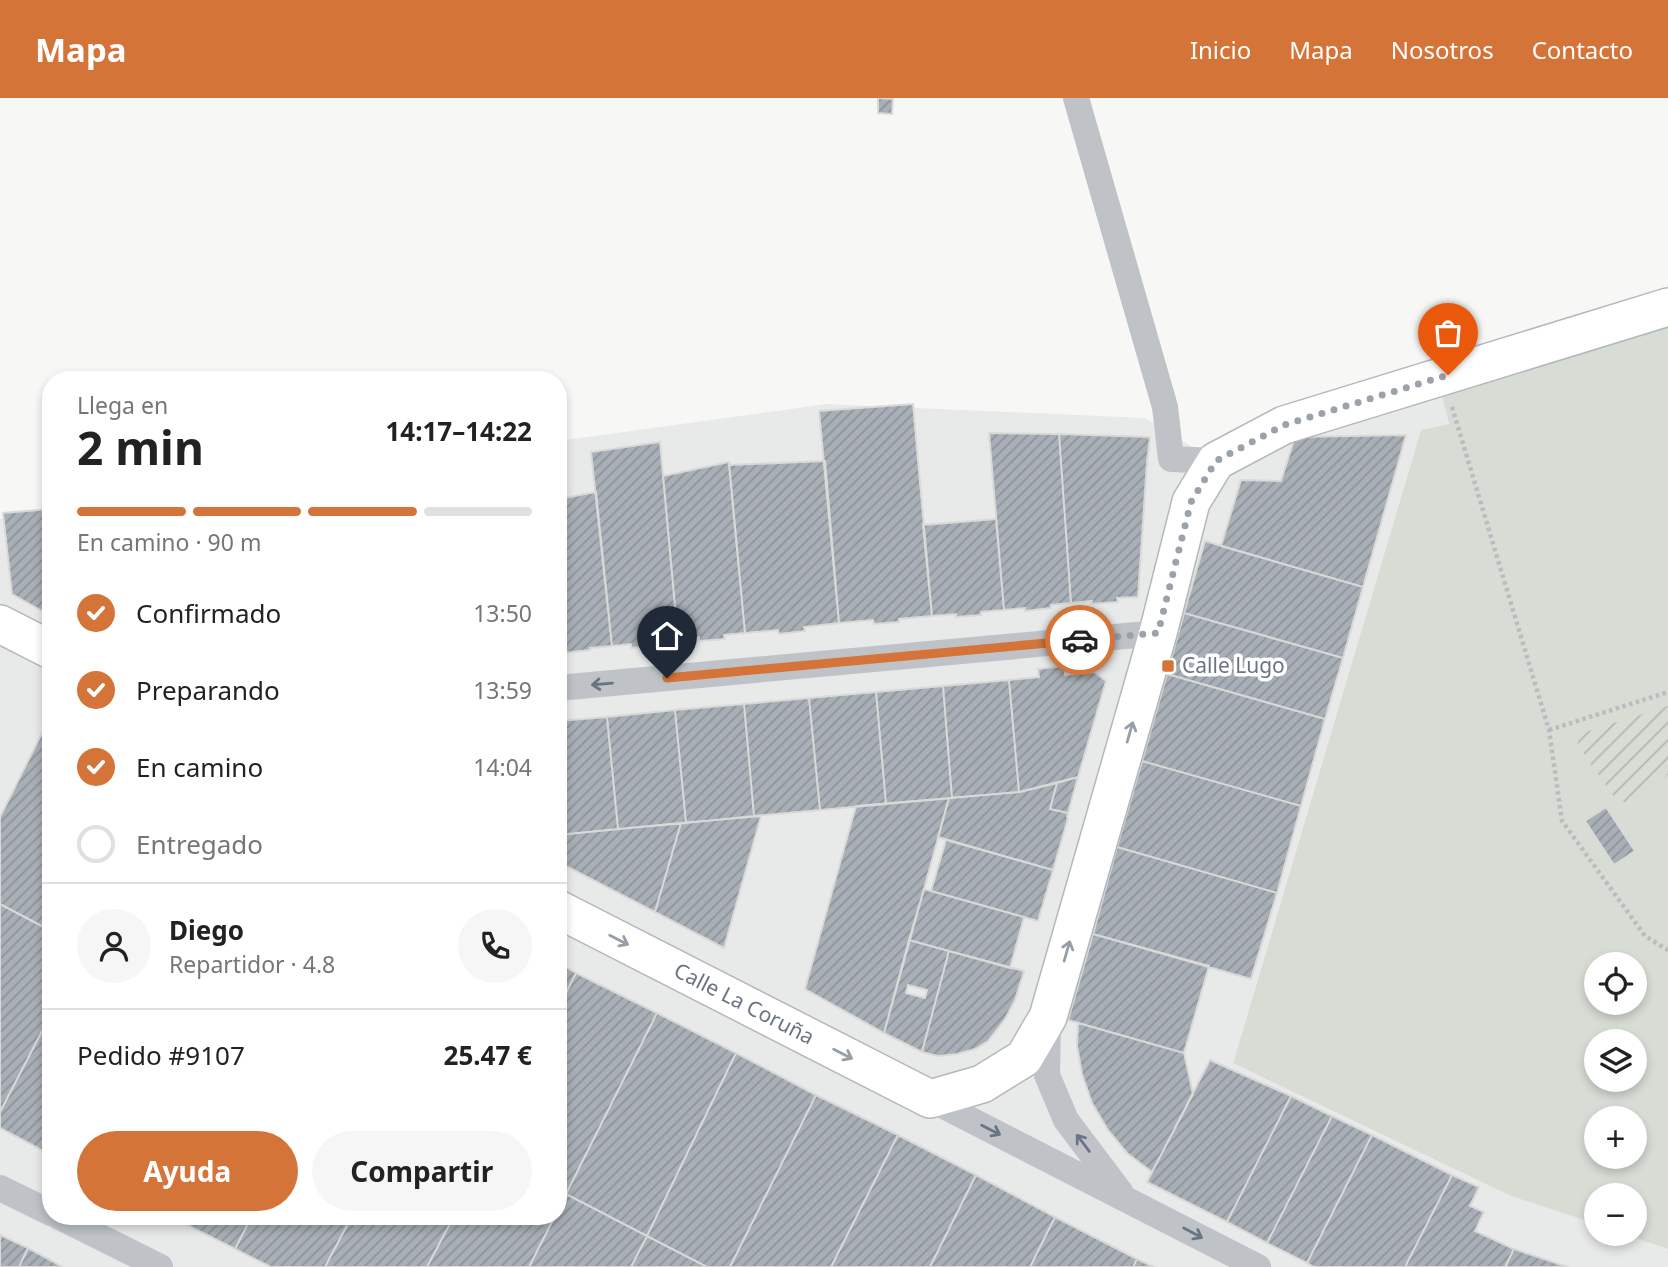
<!DOCTYPE html>
<html lang="es">
<head>
<meta charset="utf-8">
<style>
	body { margin:0; font-family:"Noto Sans",sans-serif; background:#f6f6f6; color:#222; height:100vh; display:flex; flex-direction:column; font-size:26px; white-space:nowrap }
	* { box-sizing:border-box; margin:0 }
	p { font-size:23px; color:#767676 }
	.icon { flex:none; width:38px; height:38px; fill:none; stroke:currentColor; stroke-width:2; stroke-linecap:round; stroke-linejoin:round }
	.map { position:relative; flex:1; overflow:hidden }
	.side { position:absolute; left:42px; top:273px; width:525px; height:854px; display:flex; flex-direction:column; background:#fff; border-radius:28px; box-shadow:0 4px 10px #0003 }
	.side>* { flex:none }
	.controls { position:absolute; left:1584px; top:854px; display:grid; gap:14px }
	.controls a { display:grid; place-items:center; width:63px; height:63px; border-radius:50%; background:#fff; box-shadow:0 4px 10px #0003; font-size:35px }
	.pin { position:absolute; display:grid; place-items:center; width:60px; height:60px; color:#fff; margin:-72px -30px; border-radius:50% 50% 50% 0; rotate:-45deg; box-shadow:0 0 7px #0007 }
	.pin .icon { rotate:45deg }
	.courier { position:absolute; display:grid; place-items:center; width:70px; height:70px; margin:-35px; border:5px solid #d57438; border-radius:50%; background:#fff; color:#222; box-shadow:0 2px 9px #0007 }
	.head em { font-style:normal; font-weight:700 }
	.head div { display:flex; flex-direction:column-reverse }
	.head { display:flex; align-items:center; justify-content:space-between; height:119px; padding:0 35px }
	h1 { font-size:46px; font-weight:700; line-height:52px }
	.bar { display:grid; grid-template-columns:repeat(4,1fr); gap:10px 7px; align-content:center; height:84px; padding:0 35px }
	.bar i { height:9px; border-radius:5px; background:#e0e0e0 }
	.bar .selected { background:#d57438 }
	.bar p { grid-column:span 4 }
	.line { display:flex; align-items:center; gap:18px; padding:0 35px; border-top:2px solid #e0e0e0 }
	.line div { flex:1 }
	.round { display:grid; place-items:center; flex:none; width:74px; height:74px; border-radius:37px; background:#f6f6f6 }
	ol { padding:0 35px; list-style:none }
	li { display:flex; align-items:center; gap:21px; height:77px }
	li p { margin-inline-start:auto }
	li .icon { padding:7px; border-radius:50%; background:#d57438; color:#fff; stroke-width:4 }
	li:last-child { color:#767676 }
	li i { width:38px; height:38px; border:4px solid #e0e0e0; border-radius:50% }
	.primary-button { display:flex; gap:14px; margin-top:auto; padding:14px 35px }
	.primary-button a { flex:1; height:80px; border-radius:42px; background:#d57438; color:#fff; font-size:28px; font-weight:700; line-height:80px; text-align:center }
	.primary-button a+a { background:#f6f6f6; color:#222 }
	header { display:flex; align-items:center; gap:42px; box-sizing:border-box; height:98px; padding:0 35px; background:#d57438; color:#fff }
	header strong { font-size:33px }
	nav { display:flex; gap:38px; margin-inline-start:auto; font-size:24px }
	.map>svg:first-child { display:block }
	.built { fill:#e8eae9 }
	.park { fill:#d7dcd5; fill-rule:evenodd }
	.garden { fill:url(#garden-furrows) }
	.building { fill:url(#building-hatch); stroke:#d9dad8; stroke-width:2; fill-rule:evenodd }
	.lines { fill:none; stroke-linecap:round; stroke-linejoin:round }
	.secondary-casing { stroke:#b4b8bd; stroke-width:40 }
	.path { stroke:#babcbf; stroke-width:4.5; stroke-dasharray:3.5 3.5; stroke-linecap:butt }
	.street { stroke:#bfc2c7; stroke-width:26 }
	.secondary { stroke:#fff; stroke-width:37 }
	.oneway { stroke:#697484 }
	.oneway2 { stroke:#969ea9 }
	.done { stroke:#9ba2ac; stroke-width:7; stroke-dasharray:0 12.6 }
	.route { stroke:#d57438; stroke-width:9 }
	.poi-dot { fill:#d57438; stroke:#fff; stroke-width:2.5 }
	.labels { text-anchor:middle; stroke-width:7; stroke-linejoin:round; paint-order:stroke }
	.poi-label { font-size:21px; fill:#697484; stroke:#fff; text-anchor:start }
	.street-label { font-size:21px; fill:#697484; stroke:#fff }
</style>
</head>
<body>
<header>
<strong>Mapa</strong>
<nav><a>Inicio</a><a>Mapa</a><a>Nosotros</a><a>Contacto</a></nav>
</header>
<div class="map">
<svg width="1668" height="1169" viewBox="0 0 1668 1169">
	<defs>
		<pattern id="garden-furrows" width="10" height="10" patternUnits="userSpaceOnUse" patternTransform="scale(1.75)"><rect width="10" height="10" fill="#d7dcd5"/><path d="M-1 1l2-2M0 10L10 0M9 11l2-2" fill="none" stroke="#b2b7b2"/></pattern>
		<pattern id="building-hatch" width="6" height="6" patternUnits="userSpaceOnUse" patternTransform="scale(1.75)"><rect width="6" height="6" fill="#a9afb6"/><path d="M-1 1l2-2M0 6l6-6M5 7l2-2" fill="none" stroke="#8e939a"/></pattern>
	</defs>
	<rect width="100%" height="100%" fill="#f7f8f5"/>
	<path class="built" d="M 1441,294 L 1449,326 L 1421,332 L 1233,964 L 1511,1098 L 1596,1126 L 1596,1136 L 1623,1136 L 1668,1151 L 1668,1169 L 0,1169 L 0,421 L 51,414 L 51,1118 L 558,1118 L 558,343 L 827,306 L 1145,320 L 1230,372 L 1298,339 Z"/>
	<path class="park" d="M 1668,226 L 1668,1151 L 1623,1136 L 1634,1136 L 1634,1097 L 1596,1097 L 1596,1126 L 1511,1098 L 1233,965 L 1421,332 L 1449,326 L 1441,294 ZM 1596,866 L 1634,866 L 1634,905 L 1596,905 ZM 1596,943 L 1634,943 L 1634,982 L 1596,982 ZM 1596,1020 L 1634,1020 L 1634,1059 L 1596,1059 Z"/>
	<path class="garden" d="M 1668,608 L 1668,677 L 1626,705 L 1614,699 L 1577,646 L 1582,635 Z"/>
	<path class="building" d="M 878,0 L 893,1 L 892,16 L 878,15 Z
		M 913,306 L 932,518 L 899,521 L 899,524 L 874,526 L 873,522 L 839,525 L 819,313 Z
		M 989,335 L 1059,336 L 1071,505 L 1051,507 L 1051,510 L 1025,513 L 1025,510 L 1004,512 Z
		M 1059,336 L 1150,339 L 1147,364 L 1138,499 L 1117,500 L 1118,504 L 1091,506 L 1092,503 L 1071,505 Z
		M 1406,337 L 1363,489 L 1221,448 L 1241,382 L 1281,383 L 1295,339 Z
		M 660,344 L 678,541 L 658,543 L 658,547 L 631,550 L 631,546 L 612,548 L 591,354 Z
		M 825,363 L 839,525 L 804,529 L 805,533 L 779,536 L 778,532 L 745,535 L 729,367 Z
		M 729,364 L 745,535 L 724,537 L 725,541 L 699,543 L 699,539 L 678,541 L 663,378 Z
		M 596,394 L 612,548 L 590,550 L 590,552 L 564,555 L 564,551 L 558,552 L 558,401 Z
		M 51,411 L 51,518 L 12,496 L 3,415 Z
		M 996,421 L 1004,512 L 981,514 L 981,517 L 956,519 L 956,516 L 932,518 L 923,427 Z
		M 1205,443 L 1363,489 L 1343,560 L 1184,515 Z
		M 1184,515 L 1343,560 L 1325,621 L 1167,576 Z
		M 1064,568 L 1065,577 L 1094,574 L 1106,583 L 1078,679 L 1019,694 L 1009,582 L 1039,579 L 1038,571 Z
		M 1167,576 L 1325,621 L 1301,708 L 1142,663 Z
		M 1009,582 L 1019,694 L 952,700 L 943,588 Z
		M 943,588 L 952,700 L 886,706 L 876,594 Z
		M 876,594 L 886,706 L 820,712 L 809,600 Z
		M 809,600 L 820,712 L 754,718 L 744,606 Z
		M 744,606 L 754,718 L 686,725 L 675,612 Z
		M 675,612 L 686,725 L 618,731 L 607,619 Z
		M 51,617 L 51,833 L 0,806 L 0,719 Z
		M 607,619 L 618,731 L 558,737 L 558,623 Z
		M 1142,663 L 1301,708 L 1277,795 L 1117,749 Z
		M 1078,679 L 1068,715 L 1050,711 L 1057,685 Z
		M 1057,685 L 1050,711 L 1068,715 L 1067,719 L 1068,720 L 1053,772 L 938,739 L 949,700 L 1020,694 Z
		M 949,700 L 924,791 L 884,935 L 805,891 L 856,708 Z
		M 1606,709 L 1635,753 L 1614,767 L 1585,723 Z
		M 761,718 L 724,850 L 655,814 L 681,725 Z
		M 681,725 L 655,814 L 558,764 L 558,737 Z
		M 946,742 L 1053,772 L 1038,823 L 931,793 Z
		M 1117,749 L 1277,795 L 1251,881 L 1093,836 Z
		M 924,791 L 1024,819 L 1010,870 L 909,842 Z
		M 0,806 L 51,833 L 51,916 L 0,1014 Z
		M 1093,836 L 1209,868 L 1184,955 L 1068,922 Z
		M 909,842 L 949,853 L 922,954 L 884,935 ZM 908,887 L 927,892 L 925,900 L 906,895 Z
		M 949,853 L 1024,873 L 1015,902 L 1005,921 L 988,943 L 975,951 L 957,956 L 938,958 L 922,954 Z
		M 558,865 L 576,875 L 558,911 Z
		M 576,875 L 657,915 L 566,1096 L 558,1092 L 558,911 Z
		M 657,915 L 736,955 L 647,1138 L 566,1096 Z
		M 51,916 L 51,1057 L 0,1030 L 0,1014 Z
		M 1078,925 L 1184,955 L 1193,996 L 1152,1074 L 1127,1055 L 1108,1032 L 1092,1005 L 1082,976 L 1077,948 Z
		M 736,955 L 816,997 L 730,1169 L 707,1169 L 647,1138 Z
		M 1210,962 L 1291,998 L 1227,1124 L 1147,1084 Z
		M 816,997 L 898,1037 L 831,1169 L 730,1169 Z
		M 1291,998 L 1332,1018 L 1267,1145 L 1227,1124 Z
		M 1332,1018 L 1372,1037 L 1307,1165 L 1267,1145 Z
		M 898,1037 L 976,1077 L 930,1169 L 831,1169 Z
		M 1372,1037 L 1452,1077 L 1405,1169 L 1314,1169 L 1307,1165 Z
		M 976,1077 L 1055,1119 L 1030,1169 L 930,1169 Z
		M 1452,1077 L 1479,1089 L 1470,1108 L 1484,1114 L 1475,1133 L 1514,1151 L 1505,1169 L 1405,1169 Z
		M 558,1092 L 566,1096 L 558,1112 Z
		M 566,1096 L 647,1138 L 631,1169 L 529,1169 L 555,1118 L 558,1118 L 558,1112 Z
		M 169,1118 L 252,1118 L 235,1151 Z
		M 252,1118 L 352,1118 L 325,1169 L 271,1169 L 235,1151 Z
		M 352,1118 L 454,1118 L 427,1169 L 325,1169 Z
		M 454,1118 L 555,1118 L 529,1169 L 427,1169 Z
		M 1055,1119 L 1137,1161 L 1133,1169 L 1030,1169 Z
		M 0,1137 L 28,1150 L 19,1169 L 0,1169 Z
		M 647,1138 L 707,1169 L 631,1169 Z
		M 28,1150 L 63,1169 L 19,1169 Z
		M 1514,1151 L 1568,1169 L 1505,1169 Z
		M 1137,1161 L 1154,1169 L 1133,1169 Z"/>
	<g class="lines">
		<defs>
			<path id="secondary" d="M 0,526 L 51,552
				M 558,811 L 930,1001 L 982,986 L 1024,960 L 1048,919 L 1158,535 L 1191,404 L 1216,363 L 1284,327 L 1668,209"/>
		</defs>
		<use href="#secondary" class="secondary-casing"/>
		<path class="path" d="M 1452,309 L 1549,632 L 1562,723 L 1645,838 L 1668,852
			M 1549,632 L 1668,594"/>
		<path class="street" d="M 1076,0 L 1165,309 L 1171,361 L 1216,363
			M 558,590 L 1158,535
			M 1048,921 L 1047,977 L 1066,1022 L 1121,1095
			M 930,1001 L 1258,1169
			M 0,1090 L 51,1115
			M 58,1118 L 160,1169"/>
		<use href="#secondary" class="secondary"/>
	</g>
	<defs><path id="oneway-shaft" d="M-6 0H5M1.5-3L5.5 0L1.5 3" fill="none" stroke-width="1.6" stroke-linecap="round" stroke-linejoin="round" transform="scale(1.75)"/></defs>
	<g class="oneway">
		<use href="#oneway-shaft" transform="translate(602 586) rotate(175)"/>
		<use href="#oneway-shaft" transform="translate(991 1032) rotate(27)"/>
		<use href="#oneway-shaft" transform="translate(1083 1045) rotate(-127)"/>
		<use href="#oneway-shaft" transform="translate(1193 1135) rotate(28)"/>
	</g>
	<g class="oneway2">
		<use href="#oneway-shaft" transform="translate(1130 634) rotate(-74)"/>
		<use href="#oneway-shaft" transform="translate(619 842) rotate(27)"/>
		<use href="#oneway-shaft" transform="translate(1067 853) rotate(-74)"/>
		<use href="#oneway-shaft" transform="translate(843 956) rotate(27)"/>
	</g>
	<g class="lines">
		<path class="done" d="M 1080,542 L 1158,535 L 1191,404 L 1216,363 L 1284,327 L 1448,277"/>
		<path class="route" d="M 667,580 L 1080,542"/>
	</g>
	<rect class="poi-dot" x="1161" y="561" width="14" height="14" rx="3.5"/>
	<g class="labels">
		<g class="poi-label">
			<text x="1182" y="575">Calle Lugo</text>
		</g>
		<g class="street-label">
			<text transform="translate(744 906) rotate(27)" y="7">Calle La Coruña</text>
		</g>
	</g>
</svg>
<div class="controls">
<a><svg class="icon" aria-label="locate" viewBox="0 0 24 24"><circle cx="12" cy="12" r="6"/><path d="M12 2v4M12 18v4M2 12h4M18 12h4"/></svg></a>
<a><svg class="icon" aria-label="layers" viewBox="0 0 24 24"><path d="M12 4l9 5-9 5-9-5zM3 14l9 5 9-5"/></svg></a>
<a>+</a>
<a>−</a>
</div>
<div class="pin" style="left:1448px;top:277px;background:#ea580c"><svg class="icon" aria-label="bag" viewBox="0 0 24 24"><path d="M5 8h14l-1 12H6zM9 8a3 3 0 0 1 6 0"/></svg></div>
<div class="pin" style="left:667px;top:580px;background:#1f2937"><svg class="icon" aria-label="home" viewBox="0 0 24 24"><path d="M3 11l9-7 9 7M6 9v11h12V9"/></svg></div>
<div class="courier" style="left:1080px;top:542px"><svg class="icon" aria-label="car" viewBox="0 0 24 24"><path d="M5 17H2v-5l4-1 3-4h7l3 4 3 1v5h-3M9 17h6M6 11h13"/><circle cx="7" cy="17" r="2"/><circle cx="17" cy="17" r="2"/></svg></div>
<section class="side">
<div class="head"><div><h1>2 min</h1><p>Llega en</p></div><em>14:17–14:22</em></div>
<div class="bar"><i class="selected"></i><i class="selected"></i><i class="selected"></i><i></i><p>En camino · 90 m</p></div>
<ol>
<li><svg class="icon" aria-label="check" viewBox="0 0 24 24"><path d="M5 12l5 5 9-10"/></svg>Confirmado<p>13:50</p></li>
<li><svg class="icon" aria-label="check" viewBox="0 0 24 24"><path d="M5 12l5 5 9-10"/></svg>Preparando<p>13:59</p></li>
<li><svg class="icon" aria-label="check" viewBox="0 0 24 24"><path d="M5 12l5 5 9-10"/></svg>En camino<p>14:04</p></li>
<li><i></i>Entregado</li>
</ol>
<div class="line" style="height:126px"><a class="round"><svg class="icon" aria-label="person" viewBox="0 0 24 24"><circle cx="12" cy="8" r="4"/><path d="M4 21q1-7 8-7t8 7"/></svg></a><div><b>Diego</b><p>Repartidor · 4.8</p></div><a class="round"><svg class="icon" aria-label="phone" viewBox="0 0 24 24"><path d="M5 4h4l2 5-3 2q2 4 5 5l2-3 5 2v4C11 20 4 13 5 4z"/></svg></a></div>
<div class="line" style="height:91px"><div>Pedido #9107</div><b>25.47 €</b></div>
<div class="primary-button"><a>Ayuda</a><a>Compartir</a></div>
</section>
</div>
</body>
</html>
